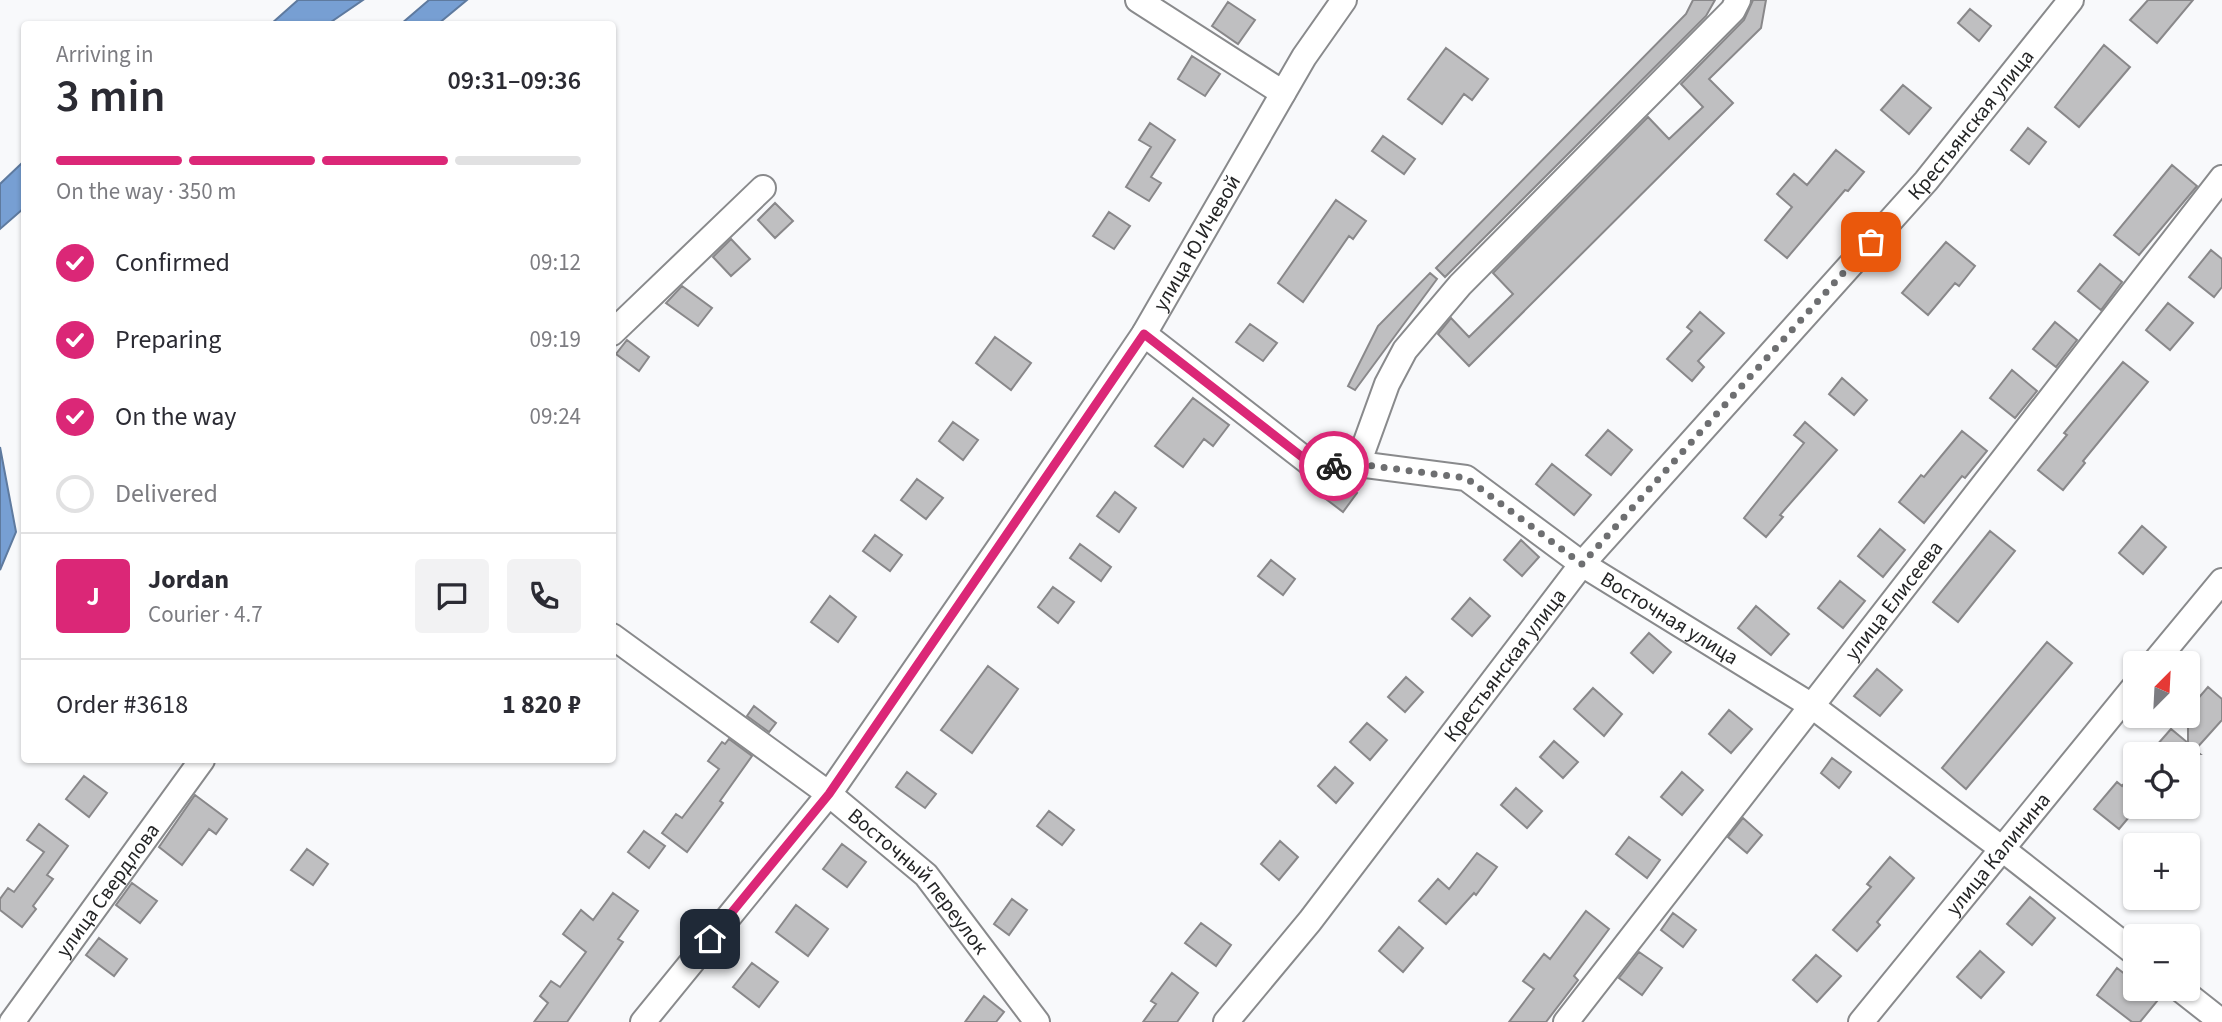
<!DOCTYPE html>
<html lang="en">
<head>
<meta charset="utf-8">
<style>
	body { margin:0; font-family:"Source Sans 3",sans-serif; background:#f2f2f3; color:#2b2b33; height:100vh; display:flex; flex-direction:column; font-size:26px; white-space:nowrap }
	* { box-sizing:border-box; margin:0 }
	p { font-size:23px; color:#7c7c81 }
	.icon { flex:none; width:38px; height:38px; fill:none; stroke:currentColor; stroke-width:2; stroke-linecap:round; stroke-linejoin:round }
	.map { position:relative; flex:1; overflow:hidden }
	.side { position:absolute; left:21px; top:21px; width:595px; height:742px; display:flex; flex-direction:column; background:#fff; border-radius:7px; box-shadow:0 2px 5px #0004 }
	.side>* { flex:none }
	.needle { width:46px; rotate:24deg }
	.tools { position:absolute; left:2123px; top:651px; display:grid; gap:14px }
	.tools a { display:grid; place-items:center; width:77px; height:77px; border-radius:7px; background:#fff; box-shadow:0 2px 5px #0004; font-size:35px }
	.pin { position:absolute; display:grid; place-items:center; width:60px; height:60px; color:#fff; margin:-30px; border-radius:14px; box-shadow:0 4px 10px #0006 }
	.courier { position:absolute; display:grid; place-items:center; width:70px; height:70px; margin:-35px; border:5px solid #db2777; border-radius:50%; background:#fff; color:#222; box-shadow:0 2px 9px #0007 }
	.summary em { font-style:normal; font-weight:600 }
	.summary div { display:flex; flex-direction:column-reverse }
	.summary { display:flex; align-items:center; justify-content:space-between; height:119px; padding:0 35px }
	h1 { font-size:46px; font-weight:600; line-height:52px }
	.bar { display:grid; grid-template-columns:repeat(4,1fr); gap:10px 7px; align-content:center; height:84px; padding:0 35px }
	.bar i { height:9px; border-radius:5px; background:#e1e1e2 }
	.bar .on { background:#db2777 }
	.bar p { grid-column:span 4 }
	.line { display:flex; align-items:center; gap:18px; padding:0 35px; border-top:2px solid #e1e1e2 }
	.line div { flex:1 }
	.round { display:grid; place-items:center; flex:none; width:74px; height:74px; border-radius:7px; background:#f2f2f3 }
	ol { padding:0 35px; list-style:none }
	li { display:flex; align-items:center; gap:21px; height:77px }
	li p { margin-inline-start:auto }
	li .icon { padding:7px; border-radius:50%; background:#db2777; color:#fff; stroke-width:4 }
	li:last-child { color:#7c7c81 }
	li i { width:38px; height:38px; border:4px solid #e1e1e2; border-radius:50% }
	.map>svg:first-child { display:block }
	.water { fill:#779fd3; stroke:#5e7a9f; stroke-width:2 }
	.building { fill:#bfbfc1; stroke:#89888a; stroke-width:2 }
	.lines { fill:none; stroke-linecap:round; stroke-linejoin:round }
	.minor-casing { stroke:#898a8c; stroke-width:28 }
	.minor { stroke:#fff; stroke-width:24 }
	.done { stroke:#6e6f71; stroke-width:7; stroke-dasharray:0 12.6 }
	.route { stroke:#db2777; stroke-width:9 }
	.labels { text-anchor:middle; stroke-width:6; stroke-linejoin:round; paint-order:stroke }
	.street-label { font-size:21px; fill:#242526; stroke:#fff }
</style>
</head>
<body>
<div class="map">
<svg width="2222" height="1022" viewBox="0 0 2222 1022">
	<rect width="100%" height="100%" fill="#f8f9fb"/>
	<path class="water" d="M 298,0 L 363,0 L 328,24 L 271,24 Z
		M 429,0 L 467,0 L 438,24 L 401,24 Z
		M 24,161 L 24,208 L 0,229 L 0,184 Z
		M 0,447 L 16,532 L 0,570 Z"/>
	<path class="building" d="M 1693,0 L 1715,0 L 1706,16 L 1445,277 L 1436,268 L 1686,14 Z
		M 1753,0 L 1766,0 L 1761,28 L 1709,79 L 1733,103 L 1469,366 L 1438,334 L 1451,318 L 1469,337 L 1513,294 L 1493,273 L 1648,117 L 1669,139 L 1703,107 L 1681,84 L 1744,20 Z
		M 2148,0 L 2193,0 L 2157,43 L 2130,20 Z
		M 1228,2 L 1255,20 L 1238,44 L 1212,26 Z
		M 1970,9 L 1991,26 L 1979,41 L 1958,23 Z
		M 2104,45 L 2130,67 L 2079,127 L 2055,107 Z
		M 1446,48 L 1488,79 L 1472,100 L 1464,94 L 1442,124 L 1408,99 Z
		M 1192,56 L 1220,74 L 1205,96 L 1178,79 Z
		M 1903,85 L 1931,108 L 1909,134 L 1881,110 Z
		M 1150,123 L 1175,140 L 1151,177 L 1161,183 L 1149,201 L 1126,187 L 1151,147 L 1139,140 Z
		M 2028,128 L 2046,142 L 2029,164 L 2011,150 Z
		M 1383,136 L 1415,159 L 1404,174 L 1372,151 Z
		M 1836,150 L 1864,172 L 1848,191 L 1845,190 L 1787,258 L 1765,240 L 1792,207 L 1777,194 L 1794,174 L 1807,185 Z
		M 2172,165 L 2197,186 L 2139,255 L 2114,235 Z
		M 1336,200 L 1366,221 L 1353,239 L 1349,236 L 1303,302 L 1278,283 Z
		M 775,203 L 793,221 L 775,238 L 758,220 Z
		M 1109,212 L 1130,226 L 1114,249 L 1093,236 Z
		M 731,239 L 750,259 L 731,276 L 713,257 Z
		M 1946,242 L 1975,266 L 1959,286 L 1955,283 L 1928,315 L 1902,293 Z
		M 2211,250 L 2222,259 L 2222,287 L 2214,297 L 2189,277 Z
		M 2100,264 L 2122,282 L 2101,310 L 2078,291 Z
		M 1430,273 L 1437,279 L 1355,390 L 1348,386 L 1378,326 Z
		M 682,286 L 712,308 L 698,326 L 666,303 Z
		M 2168,303 L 2193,323 L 2170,350 L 2146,330 Z
		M 1700,312 L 1724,333 L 1698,361 L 1704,367 L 1692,381 L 1667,359 L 1692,331 L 1687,327 Z
		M 2055,322 L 2077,340 L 2056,367 L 2033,349 Z
		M 1250,324 L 1277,343 L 1263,361 L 1236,342 Z
		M 995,337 L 1031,363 L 1011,390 L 976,363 Z
		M 627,340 L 649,357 L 639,371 L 616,354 Z
		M 2123,362 L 2148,382 L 2083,461 L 2085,463 L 2063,490 L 2038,470 L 2067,435 L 2064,433 Z
		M 2012,370 L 2037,391 L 2015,418 L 1990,398 Z
		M 1842,378 L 1867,400 L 1854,415 L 1829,394 Z
		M 1193,398 L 1229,425 L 1213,446 L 1204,439 L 1183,467 L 1155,446 Z
		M 953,422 L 978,440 L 963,460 L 939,441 Z
		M 1805,422 L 1837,450 L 1780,515 L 1783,517 L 1766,537 L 1744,518 L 1804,443 L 1794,435 Z
		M 1608,430 L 1632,450 L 1611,475 L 1586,455 Z
		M 1962,431 L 1987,451 L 1965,478 L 1962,476 L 1924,523 L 1899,502 L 1921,475 L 1924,477 Z
		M 1552,464 L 1591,495 L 1574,515 L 1536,484 Z
		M 917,479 L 943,498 L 926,519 L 901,500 Z
		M 1340,480 L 1357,493 L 1343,512 L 1318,493 L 1326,481 Z
		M 1115,492 L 1136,508 L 1119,532 L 1097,516 Z
		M 2142,526 L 2166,547 L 2143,574 L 2119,553 Z
		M 1880,529 L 1905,550 L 1883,577 L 1858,556 Z
		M 1990,531 L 2015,551 L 1958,622 L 1933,602 Z
		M 875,535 L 902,555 L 890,571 L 863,551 Z
		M 1521,540 L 1539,557 L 1522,576 L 1504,560 Z
		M 1080,544 L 1111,567 L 1101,581 L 1070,558 Z
		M 1271,560 L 1295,579 L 1283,595 L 1258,576 Z
		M 1840,581 L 1865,601 L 1843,628 L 1818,608 Z
		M 1053,587 L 1074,602 L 1058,623 L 1038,607 Z
		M 830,596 L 856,617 L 838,642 L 811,622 Z
		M 1470,598 L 1490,616 L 1472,636 L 1452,619 Z
		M 1756,606 L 1789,634 L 1771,655 L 1738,628 Z
		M 1649,633 L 1671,652 L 1653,673 L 1631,653 Z
		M 2047,642 L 2072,663 L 1966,789 L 1942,768 Z
		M 988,666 L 1018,689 L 972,753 L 941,730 Z
		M 1877,669 L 1902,690 L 1880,716 L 1854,696 Z
		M 1406,677 L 1423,692 L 1405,712 L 1388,697 Z
		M 2208,687 L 2222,699 L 2222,720 L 2195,750 L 2200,754 L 2192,754 L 2188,759 L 2188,754 L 2149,754 L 2171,729 L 2188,743 L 2188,710 Z
		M 1593,688 L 1622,714 L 1604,736 L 1574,709 Z
		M 754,706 L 776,723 L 769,732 L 747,716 Z
		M 1729,710 L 1752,729 L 1731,753 L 1709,734 Z
		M 1367,723 L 1387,740 L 1370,760 L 1350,742 Z
		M 729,739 L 752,756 L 720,801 L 723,803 L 687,852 L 662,833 L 676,814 L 682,818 L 719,769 L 708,761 L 722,742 L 725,744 Z
		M 1554,741 L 1578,762 L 1563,778 L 1540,757 Z
		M 1832,758 L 1851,772 L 1839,788 L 1821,773 Z
		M 1335,767 L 1353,783 L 1336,803 L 1318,786 Z
		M 2135,771 L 2135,810 L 2119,829 L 2094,809 L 2117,782 L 2122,786 Z
		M 907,772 L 936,794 L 925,808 L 896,787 Z
		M 1682,772 L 1703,790 L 1682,815 L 1661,797 Z
		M 84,776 L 107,793 L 89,817 L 66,799 Z
		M 1516,788 L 1542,811 L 1527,828 L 1501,805 Z
		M 195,795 L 227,819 L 216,834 L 209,829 L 182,865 L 159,847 Z
		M 1049,811 L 1074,830 L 1062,845 L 1037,826 Z
		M 1743,818 L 1762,835 L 1747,853 L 1728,837 Z
		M 39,824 L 68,846 L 47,875 L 53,879 L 33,906 L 36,909 L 22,927 L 0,910 L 0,899 L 8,888 L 14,892 L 44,852 L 27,840 Z
		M 644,831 L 665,846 L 649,868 L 628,852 Z
		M 1629,837 L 1660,860 L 1647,878 L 1616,854 Z
		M 1280,841 L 1298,857 L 1279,880 L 1261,864 Z
		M 842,844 L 866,862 L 847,887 L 823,869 Z
		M 307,849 L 328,864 L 313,885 L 291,870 Z
		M 1477,853 L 1497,867 L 1476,895 L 1474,893 L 1446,924 L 1419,901 L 1438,879 L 1449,889 Z
		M 1890,857 L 1914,878 L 1877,922 L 1880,925 L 1857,951 L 1833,930 L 1871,887 L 1867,884 Z
		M 132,883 L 157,901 L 140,923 L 116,905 Z
		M 613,893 L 638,911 L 618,939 L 623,942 L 567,1022 L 534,1022 L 548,1003 L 540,996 L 551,981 L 560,987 L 586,952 L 563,934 L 581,910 L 593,920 Z
		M 2030,897 L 2055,918 L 2032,945 L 2007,924 Z
		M 1012,899 L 1027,910 L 1009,935 L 994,924 Z
		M 796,905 L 828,929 L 808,956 L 776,932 Z
		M 1586,911 L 1609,929 L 1574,976 L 1578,980 L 1546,1022 L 1509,1022 L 1534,989 L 1523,981 L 1544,954 L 1550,959 Z
		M 1673,913 L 1696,930 L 1683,947 L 1661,930 Z
		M 1201,923 L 1231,945 L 1216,966 L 1185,943 Z
		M 1399,927 L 1423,948 L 1403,972 L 1379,951 Z
		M 99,938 L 127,959 L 114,976 L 86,955 Z
		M 1980,951 L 2004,972 L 1981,998 L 1957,977 Z
		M 1639,952 L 1662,968 L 1642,995 L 1619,978 Z
		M 1816,955 L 1841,976 L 1817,1002 L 1793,980 Z
		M 752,963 L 778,982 L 759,1007 L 733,987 Z
		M 2117,968 L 2135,982 L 2135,989 L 2144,989 L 2158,1000 L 2140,1022 L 2132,1022 L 2097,995 Z
		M 1172,973 L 1198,993 L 1177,1022 L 1143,1022 L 1156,1004 L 1151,1001 Z
		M 984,996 L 1004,1012 L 996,1022 L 965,1022 Z"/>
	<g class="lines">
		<defs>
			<g id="minor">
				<path d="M 1138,0 L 1283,93"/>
				<path d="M 612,333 L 763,188"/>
				<path id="s1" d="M 1144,334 L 1315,467 L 1358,464 L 1466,478 L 1582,564 L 1812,706 L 2001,848 L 2135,953"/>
				<path d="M 1358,464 L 1387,384 L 1405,350 L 1460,285 L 1733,10 L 1738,0"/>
				<path id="s2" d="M 612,636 L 829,794 L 926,875 L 1037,1022"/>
				<path d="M 2154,663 L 2222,581"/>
				<path d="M 2180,989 L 2222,1022"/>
				<path id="s3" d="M 12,1022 L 202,760"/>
				<path id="s4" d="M 643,1022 L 829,794 L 1003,542 L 1144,334 L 1304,57 L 1344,0"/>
				<path id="s5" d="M 1226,1022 L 1310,921 L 1582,564 L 1926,181 L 2071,0"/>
				<path id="s6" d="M 1566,1022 L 2222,178"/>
				<path id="s7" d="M 1861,1022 L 2135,686"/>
			</g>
		</defs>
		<use href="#minor" class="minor-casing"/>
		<use href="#minor" class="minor"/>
	</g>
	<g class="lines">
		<path class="done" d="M 1334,466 L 1357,464 L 1466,478 L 1582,564 L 1871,242"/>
		<path class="route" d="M 710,939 L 829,794 L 1144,334 L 1315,467 L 1334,466"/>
	</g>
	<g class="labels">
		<g class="street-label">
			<text dy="7" stroke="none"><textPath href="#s5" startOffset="1167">Крестьянская улица</textPath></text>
			<text dy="7" stroke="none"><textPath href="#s4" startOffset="957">улица Ю.Ичевой</textPath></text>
			<text dy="7" stroke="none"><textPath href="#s6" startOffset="534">улица Елисеева</textPath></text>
			<text dy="7" stroke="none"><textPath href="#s1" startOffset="616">Восточная улица</textPath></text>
			<text dy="7" stroke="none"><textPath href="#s5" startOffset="453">Крестьянская улица</textPath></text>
			<text dy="7" stroke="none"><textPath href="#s7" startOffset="217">улица Калинина</textPath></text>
			<text dy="7" stroke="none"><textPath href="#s2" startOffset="394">Восточный переулок</textPath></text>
			<text dy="7" stroke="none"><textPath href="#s3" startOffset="163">улица Свердлова</textPath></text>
		</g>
	</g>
</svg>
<div class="tools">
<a><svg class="needle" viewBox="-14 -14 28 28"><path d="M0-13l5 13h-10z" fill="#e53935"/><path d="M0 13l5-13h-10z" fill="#7c7c81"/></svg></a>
<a><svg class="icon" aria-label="locate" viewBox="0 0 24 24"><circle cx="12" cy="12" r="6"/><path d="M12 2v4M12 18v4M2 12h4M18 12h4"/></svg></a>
<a>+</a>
<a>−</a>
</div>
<div class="pin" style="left:1871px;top:242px;background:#ea580c"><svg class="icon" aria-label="bag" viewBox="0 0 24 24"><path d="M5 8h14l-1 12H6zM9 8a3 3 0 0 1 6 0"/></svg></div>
<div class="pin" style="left:710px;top:939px;background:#1f2937"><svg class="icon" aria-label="home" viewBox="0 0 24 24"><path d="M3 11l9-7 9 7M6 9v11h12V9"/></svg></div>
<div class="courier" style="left:1334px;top:466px"><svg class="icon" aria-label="bike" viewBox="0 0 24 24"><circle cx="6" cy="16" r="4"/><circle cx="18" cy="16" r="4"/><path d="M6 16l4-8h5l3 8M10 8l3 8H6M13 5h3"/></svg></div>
<section class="side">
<div class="summary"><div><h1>3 min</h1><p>Arriving in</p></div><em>09:31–09:36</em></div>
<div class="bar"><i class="on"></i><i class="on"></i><i class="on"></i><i></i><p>On the way · 350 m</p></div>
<ol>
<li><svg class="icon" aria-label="check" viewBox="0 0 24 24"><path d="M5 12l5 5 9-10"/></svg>Confirmed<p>09:12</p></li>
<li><svg class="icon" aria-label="check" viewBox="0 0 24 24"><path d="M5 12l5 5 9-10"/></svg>Preparing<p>09:19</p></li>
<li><svg class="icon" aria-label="check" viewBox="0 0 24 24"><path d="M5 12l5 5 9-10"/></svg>On the way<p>09:24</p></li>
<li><i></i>Delivered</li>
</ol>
<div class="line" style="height:126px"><b class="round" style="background:#db2777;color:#fff">J</b><div><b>Jordan</b><p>Courier · 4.7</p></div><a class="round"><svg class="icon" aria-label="chat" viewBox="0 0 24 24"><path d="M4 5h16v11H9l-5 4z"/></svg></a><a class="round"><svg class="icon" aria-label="phone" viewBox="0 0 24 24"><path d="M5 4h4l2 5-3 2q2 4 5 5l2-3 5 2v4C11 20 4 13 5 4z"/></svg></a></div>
<div class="line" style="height:91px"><div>Order #3618</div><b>1 820 ₽</b></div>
</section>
</div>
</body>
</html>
